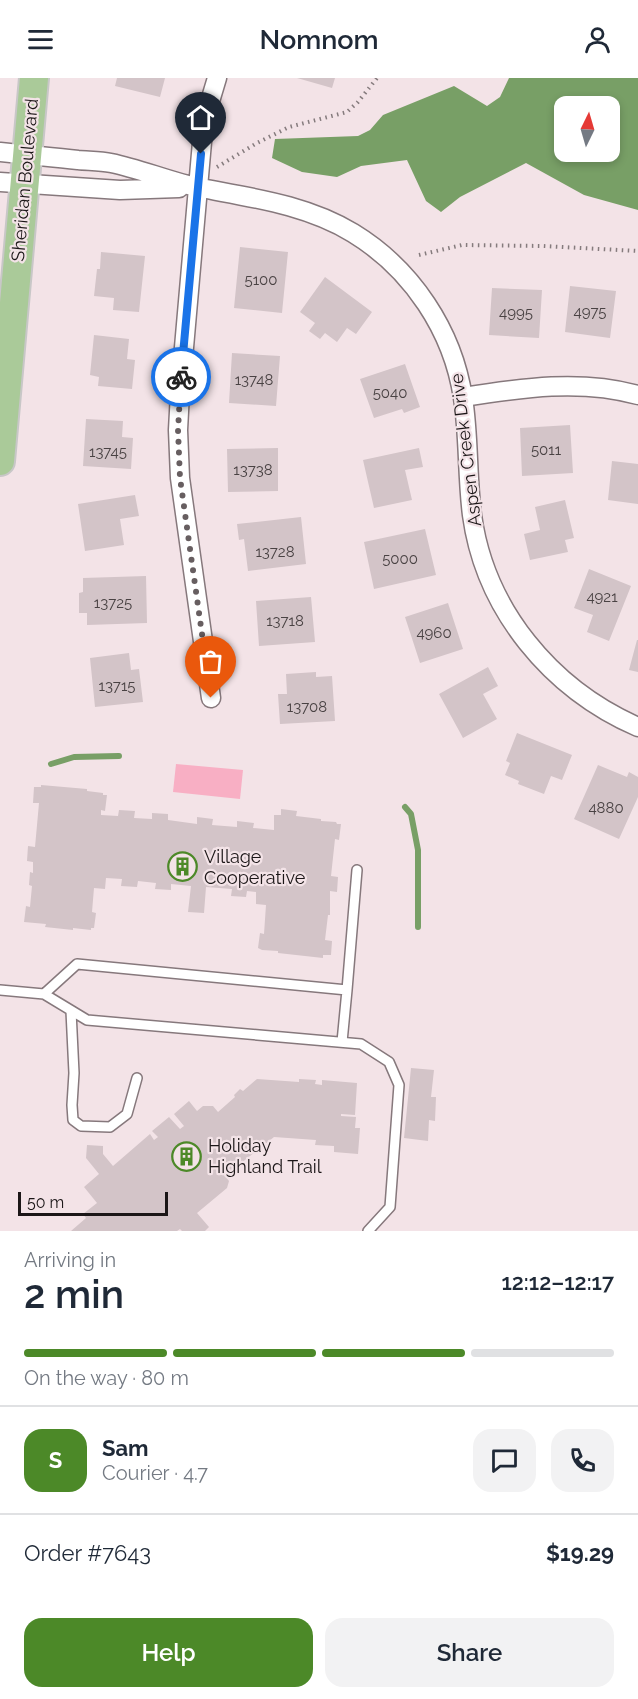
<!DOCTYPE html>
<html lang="en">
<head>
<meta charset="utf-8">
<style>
	body { margin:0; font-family:Raleway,sans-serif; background:#f2f2f3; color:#1f2937; height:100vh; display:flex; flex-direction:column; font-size:22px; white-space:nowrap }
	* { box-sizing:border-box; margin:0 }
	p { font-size:20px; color:#747a83 }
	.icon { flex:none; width:33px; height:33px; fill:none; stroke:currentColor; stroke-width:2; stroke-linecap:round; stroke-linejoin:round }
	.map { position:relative; height:1153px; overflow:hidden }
	.sheet { display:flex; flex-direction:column; background:#fff; flex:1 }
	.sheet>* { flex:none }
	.needle { width:39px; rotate:5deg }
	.tools { position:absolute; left:554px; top:18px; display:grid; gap:12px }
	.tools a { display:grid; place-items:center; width:66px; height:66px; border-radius:12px; background:#fff; box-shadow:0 3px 9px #0003; font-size:30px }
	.scale { position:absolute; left:18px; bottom:15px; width:150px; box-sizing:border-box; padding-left:6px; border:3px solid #1b1617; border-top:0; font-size:16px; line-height:21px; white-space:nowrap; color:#1b1617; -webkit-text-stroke:4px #f3e3e7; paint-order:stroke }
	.pin { position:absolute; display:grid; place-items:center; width:51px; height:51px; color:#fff; margin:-62px -26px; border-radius:50% 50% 50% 0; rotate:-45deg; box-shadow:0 0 6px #0007 }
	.pin .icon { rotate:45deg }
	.courier { position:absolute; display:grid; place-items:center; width:60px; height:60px; margin:-30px; border:4px solid #1a73e8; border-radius:50%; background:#fff; color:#222; box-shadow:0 2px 8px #0007 }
	.head em { font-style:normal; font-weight:600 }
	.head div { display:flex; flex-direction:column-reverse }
	.head { display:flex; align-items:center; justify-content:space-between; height:102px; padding:0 24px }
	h1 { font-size:39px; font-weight:600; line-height:45px }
	.bar { display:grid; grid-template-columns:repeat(4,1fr); gap:9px 6px; align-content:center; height:72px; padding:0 24px }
	.bar i { height:8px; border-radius:4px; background:#e0e1e3 }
	.bar .selected { background:#4c8928 }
	.bar p { grid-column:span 4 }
	.line { display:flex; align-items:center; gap:15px; padding:0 24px; border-top:2px solid #e0e1e3 }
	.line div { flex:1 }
	.round { display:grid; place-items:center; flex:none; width:63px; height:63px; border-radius:18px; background:#f2f2f3 }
	.button { display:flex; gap:12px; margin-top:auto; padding:12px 24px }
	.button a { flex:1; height:69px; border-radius:18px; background:#4c8928; color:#fff; font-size:24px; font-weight:600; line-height:69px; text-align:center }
	.button a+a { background:#f2f2f3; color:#1f2937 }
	header { display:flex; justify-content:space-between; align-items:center; height:78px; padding:0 24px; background:#fff; font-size:27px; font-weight:600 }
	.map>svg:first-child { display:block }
	.green { fill:#f8afc4 }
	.water { fill:#789f66; fill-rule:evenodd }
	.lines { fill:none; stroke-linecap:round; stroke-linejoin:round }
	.stream { stroke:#789f66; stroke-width:6 }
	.building { fill:#d3c4c8 }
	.service-casing { stroke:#86787c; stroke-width:12 }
	.minor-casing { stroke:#86787c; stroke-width:21 }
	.primary-casing { stroke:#c8c7c7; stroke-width:32 }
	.path { stroke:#857b7d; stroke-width:4; stroke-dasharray:1.5 4.5; stroke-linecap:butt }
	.service { stroke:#fff; stroke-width:9 }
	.minor { stroke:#fff; stroke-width:18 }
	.primary { stroke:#aaca99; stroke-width:28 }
	.done { stroke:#675e60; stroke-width:6; stroke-dasharray:0 10.8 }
	.route { stroke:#1a73e8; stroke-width:8 }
	.labels { text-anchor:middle; stroke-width:4.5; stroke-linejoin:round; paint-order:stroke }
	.number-label { font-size:15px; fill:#494243 }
	.street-label { font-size:18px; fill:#1b1617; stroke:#f3e3e7 }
	.poi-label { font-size:18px; fill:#1b1617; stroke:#f3e3e7; text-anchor:start }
</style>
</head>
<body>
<header><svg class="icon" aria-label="menu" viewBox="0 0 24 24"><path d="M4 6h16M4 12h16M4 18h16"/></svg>Nomnom<svg class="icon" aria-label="person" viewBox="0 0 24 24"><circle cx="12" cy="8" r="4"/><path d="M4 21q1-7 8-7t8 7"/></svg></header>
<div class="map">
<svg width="638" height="1153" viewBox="0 0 638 1153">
	<rect width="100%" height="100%" fill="#f3e3e7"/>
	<path class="green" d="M 176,686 L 243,692 L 240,721 L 173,714 Z"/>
	<path class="water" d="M 509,0 L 638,0 L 638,132 L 584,117 L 526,85 L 460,119 L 441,134 L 426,123 L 407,82 L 361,88 L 337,99 L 302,94 L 272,80 L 275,61 L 358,58 L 370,52 L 383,37 L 454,8 L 487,28 L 500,19 ZM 564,28 L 609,28 L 609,74 L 564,74 Z"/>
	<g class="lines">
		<path class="stream" d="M 51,686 L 74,679 L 119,678
			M 405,729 L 411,736 L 418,772 L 418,849"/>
	</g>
	<path class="building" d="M 117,0 L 165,0 L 160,19 L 115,8 Z
		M 297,0 L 335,0 L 332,10 Z
		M 240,169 L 288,174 L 282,235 L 234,230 Z
		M 101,174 L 145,178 L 139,234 L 113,232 L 114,220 L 94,218 L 97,191 L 100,191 Z
		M 325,199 L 372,234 L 356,256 L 347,250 L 337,264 L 325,255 L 320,261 L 309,253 L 315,245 L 300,234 Z
		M 570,208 L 616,213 L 610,260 L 565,254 Z
		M 492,210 L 542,212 L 539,260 L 489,257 Z
		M 94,257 L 129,261 L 127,281 L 135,282 L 132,311 L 98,308 L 99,299 L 90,297 Z
		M 232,275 L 280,278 L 276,328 L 229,325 Z
		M 405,286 L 420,329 L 404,335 L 402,331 L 374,340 L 360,301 Z
		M 86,341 L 123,343 L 122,359 L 133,360 L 131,391 L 83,388 Z
		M 570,347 L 573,395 L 522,398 L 520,350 Z
		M 278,370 L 278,413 L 228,414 L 227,371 Z
		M 419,370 L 423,389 L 405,392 L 412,422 L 374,430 L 363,382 Z
		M 612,383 L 638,386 L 638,426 L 608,422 Z
		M 135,417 L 139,438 L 120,441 L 124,467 L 85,473 L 78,426 Z
		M 565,422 L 574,460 L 565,462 L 568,474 L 530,482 L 524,456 L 540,452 L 535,429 Z
		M 301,439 L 306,486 L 248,493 L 244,461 L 239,462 L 237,446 Z
		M 425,451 L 436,497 L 374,511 L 364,464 Z
		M 589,491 L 631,508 L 609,563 L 587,554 L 593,537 L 574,530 Z
		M 146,498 L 147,545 L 87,547 L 87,535 L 79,535 L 79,515 L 83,514 L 83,500 Z
		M 311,519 L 315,564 L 259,568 L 256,523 Z
		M 448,525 L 463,571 L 420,585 L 405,539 Z
		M 637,562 L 638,562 L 638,594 L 629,592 Z
		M 129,575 L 131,592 L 139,591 L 143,624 L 95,629 L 90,580 Z
		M 488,589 L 498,608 L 483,616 L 497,641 L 463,660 L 439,616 Z
		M 316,594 L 316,599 L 332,598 L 335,643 L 280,646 L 278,616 L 287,616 L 286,596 Z
		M 517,655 L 572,677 L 562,702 L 551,698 L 544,716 L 518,706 L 519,703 L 505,697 L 510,685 L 506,683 Z
		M 598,687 L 627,699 L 629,694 L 638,699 L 638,719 L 619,761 L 574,741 Z
		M 41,707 L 87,711 L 87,713 L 103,715 L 103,717 L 107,717 L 105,733 L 101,732 L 101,737 L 118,738 L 119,732 L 135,733 L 134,740 L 152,741 L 152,735 L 168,736 L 168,742 L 197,746 L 197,739 L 213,741 L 212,747 L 237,749 L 237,743 L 254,745 L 253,750 L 274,752 L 274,737 L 281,737 L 281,731 L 297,733 L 296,738 L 321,741 L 321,743 L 336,744 L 337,746 L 341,746 L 339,762 L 335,761 L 331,798 L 338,799 L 337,814 L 330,813 L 330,837 L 328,837 L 325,862 L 332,863 L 331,877 L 323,877 L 323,880 L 278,875 L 278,873 L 262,872 L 258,870 L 260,855 L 264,856 L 266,827 L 256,826 L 256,814 L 247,813 L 246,819 L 231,818 L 232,811 L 206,809 L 204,835 L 188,834 L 191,808 L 171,806 L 171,812 L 155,811 L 156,805 L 138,803 L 137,809 L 121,808 L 122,801 L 106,800 L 105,811 L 94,810 L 92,834 L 96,835 L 94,850 L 91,850 L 91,852 L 73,850 L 73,852 L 45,849 L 46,846 L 24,844 L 26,828 L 30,829 L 32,808 L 29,807 L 30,794 L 33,795 L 33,784 L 27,783 L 28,768 L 35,769 L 39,725 L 33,725 L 34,709 L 41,709 Z
		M 411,990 L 434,992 L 431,1019 L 436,1019 L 435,1043 L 429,1042 L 428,1063 L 404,1060 Z
		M 257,1001 L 299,1004 L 299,1001 L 316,1002 L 315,1006 L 322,1007 L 322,1002 L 357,1005 L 355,1037 L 341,1036 L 341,1038 L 356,1039 L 355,1050 L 360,1050 L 358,1076 L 334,1074 L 334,1068 L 315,1067 L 316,1062 L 274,1059 L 225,1098 L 229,1103 L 227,1110 L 197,1135 L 209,1149 L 205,1153 L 182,1153 L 180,1151 L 177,1153 L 71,1153 L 86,1140 L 83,1136 L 97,1125 L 84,1109 L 99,1096 L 86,1080 L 87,1067 L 103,1068 L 103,1076 L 113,1088 L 150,1056 L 154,1062 L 158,1059 L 152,1053 L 169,1039 L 180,1051 L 184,1048 L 174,1036 L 189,1023 L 197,1033 L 203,1028 L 213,1028 L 218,1034 L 235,1019 L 234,1017 L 240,1011 L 243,1013 Z"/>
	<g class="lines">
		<defs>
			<path id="service" d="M 0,912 L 44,916 L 87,942 L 361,966 L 389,984 L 399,1007 L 390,1129 L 368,1153
				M 44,916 L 77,886 L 347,912 L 357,792
				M 71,933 L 74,995 L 72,1027 L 73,1042 L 81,1048 L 110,1049 L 127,1036 L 137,1000
				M 342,964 L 347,912"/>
			<path id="minor" d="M 0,74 C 26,77 52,79 78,82 C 89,83 101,83 111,85 C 141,91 170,104 201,110 C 253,120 307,127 353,155 C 412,191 453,253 463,320 C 469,358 467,398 472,437 C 485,532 551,611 638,649
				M 0,104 L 120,112 L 179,110
				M 463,319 C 522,310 580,301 638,317
				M 211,620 L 180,400 L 178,352 L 180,315 L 202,64 L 208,30 L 217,0"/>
			<path id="primary" d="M 0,383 L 34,0"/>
		</defs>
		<use href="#service" class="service-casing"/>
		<use href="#minor" class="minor-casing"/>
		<use href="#primary" class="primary-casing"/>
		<path class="path" d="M 217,89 L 257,65 L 289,49 L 347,34 L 358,24 L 377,0
			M 419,177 L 462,167 L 543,168 L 638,173"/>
		<use href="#service" class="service"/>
		<use href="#minor" class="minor"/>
		<use href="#primary" class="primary"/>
	</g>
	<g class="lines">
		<path class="done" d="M 181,299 L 178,352 L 180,400 L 211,620"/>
		<path class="route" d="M 181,299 L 201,76"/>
	</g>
	<defs>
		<symbol id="building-ring" viewBox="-11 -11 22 22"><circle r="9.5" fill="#f3e3e7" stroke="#4c8928" stroke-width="1.5"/><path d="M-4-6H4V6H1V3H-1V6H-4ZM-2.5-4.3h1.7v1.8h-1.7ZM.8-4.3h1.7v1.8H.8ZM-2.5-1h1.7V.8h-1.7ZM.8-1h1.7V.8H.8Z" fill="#4c8928"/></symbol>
	</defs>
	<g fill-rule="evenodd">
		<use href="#building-ring" x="166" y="772" width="33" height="33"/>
		<use href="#building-ring" x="170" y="1062" width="33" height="33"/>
	</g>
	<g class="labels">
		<g class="number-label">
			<text x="261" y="207">5100</text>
			<text x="590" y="239">4975</text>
			<text x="516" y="240">4995</text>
			<text x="254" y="307">13748</text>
			<text x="390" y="320">5040</text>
			<text x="546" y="377">5011</text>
			<text x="108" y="379">13745</text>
			<text x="253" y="397">13738</text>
			<text x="275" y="479">13728</text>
			<text x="400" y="486">5000</text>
			<text x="602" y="524">4921</text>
			<text x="113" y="530">13725</text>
			<text x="285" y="548">13718</text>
			<text x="434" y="560">4960</text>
			<text x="117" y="613">13715</text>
			<text x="307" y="634">13708</text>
			<text x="606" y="735">4880</text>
		</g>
		<g class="street-label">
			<text transform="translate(25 102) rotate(-85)" y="6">Sheridan Boulevard</text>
			<text transform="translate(466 372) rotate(-97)" y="6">Aspen Creek Drive</text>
		</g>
		<g class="poi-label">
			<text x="204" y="785">Village<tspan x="204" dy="21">Cooperative</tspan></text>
			<text x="208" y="1074">Holiday<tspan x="208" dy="21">Highland Trail</tspan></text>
		</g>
	</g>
</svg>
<div class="tools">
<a><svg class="needle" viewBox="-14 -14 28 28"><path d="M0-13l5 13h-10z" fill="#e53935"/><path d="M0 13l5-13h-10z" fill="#747a83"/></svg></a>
</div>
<div class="scale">50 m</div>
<div class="pin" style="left:211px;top:620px;background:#ea580c"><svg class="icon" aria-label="bag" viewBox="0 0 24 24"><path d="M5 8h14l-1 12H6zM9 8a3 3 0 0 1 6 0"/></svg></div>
<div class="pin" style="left:201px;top:76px;background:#1f2937"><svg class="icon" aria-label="home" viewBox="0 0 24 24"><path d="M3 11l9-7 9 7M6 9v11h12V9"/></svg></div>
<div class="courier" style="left:181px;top:299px"><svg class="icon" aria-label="bike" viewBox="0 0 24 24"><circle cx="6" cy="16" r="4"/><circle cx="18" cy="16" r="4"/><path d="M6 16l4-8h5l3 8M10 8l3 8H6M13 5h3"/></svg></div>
</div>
<section class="sheet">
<div class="head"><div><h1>2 min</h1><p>Arriving in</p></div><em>12:12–12:17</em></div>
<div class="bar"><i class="selected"></i><i class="selected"></i><i class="selected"></i><i></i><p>On the way · 80 m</p></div>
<div class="line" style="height:108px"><b class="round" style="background:#4c8928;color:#fff">S</b><div><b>Sam</b><p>Courier · 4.7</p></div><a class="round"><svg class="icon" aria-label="chat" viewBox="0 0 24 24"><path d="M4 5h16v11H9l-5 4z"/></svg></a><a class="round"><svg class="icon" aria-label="phone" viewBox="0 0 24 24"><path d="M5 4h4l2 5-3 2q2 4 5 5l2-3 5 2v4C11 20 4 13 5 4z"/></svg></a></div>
<div class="line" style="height:78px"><div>Order #7643</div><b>$19.29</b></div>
<div class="button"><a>Help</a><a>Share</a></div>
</section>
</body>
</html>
